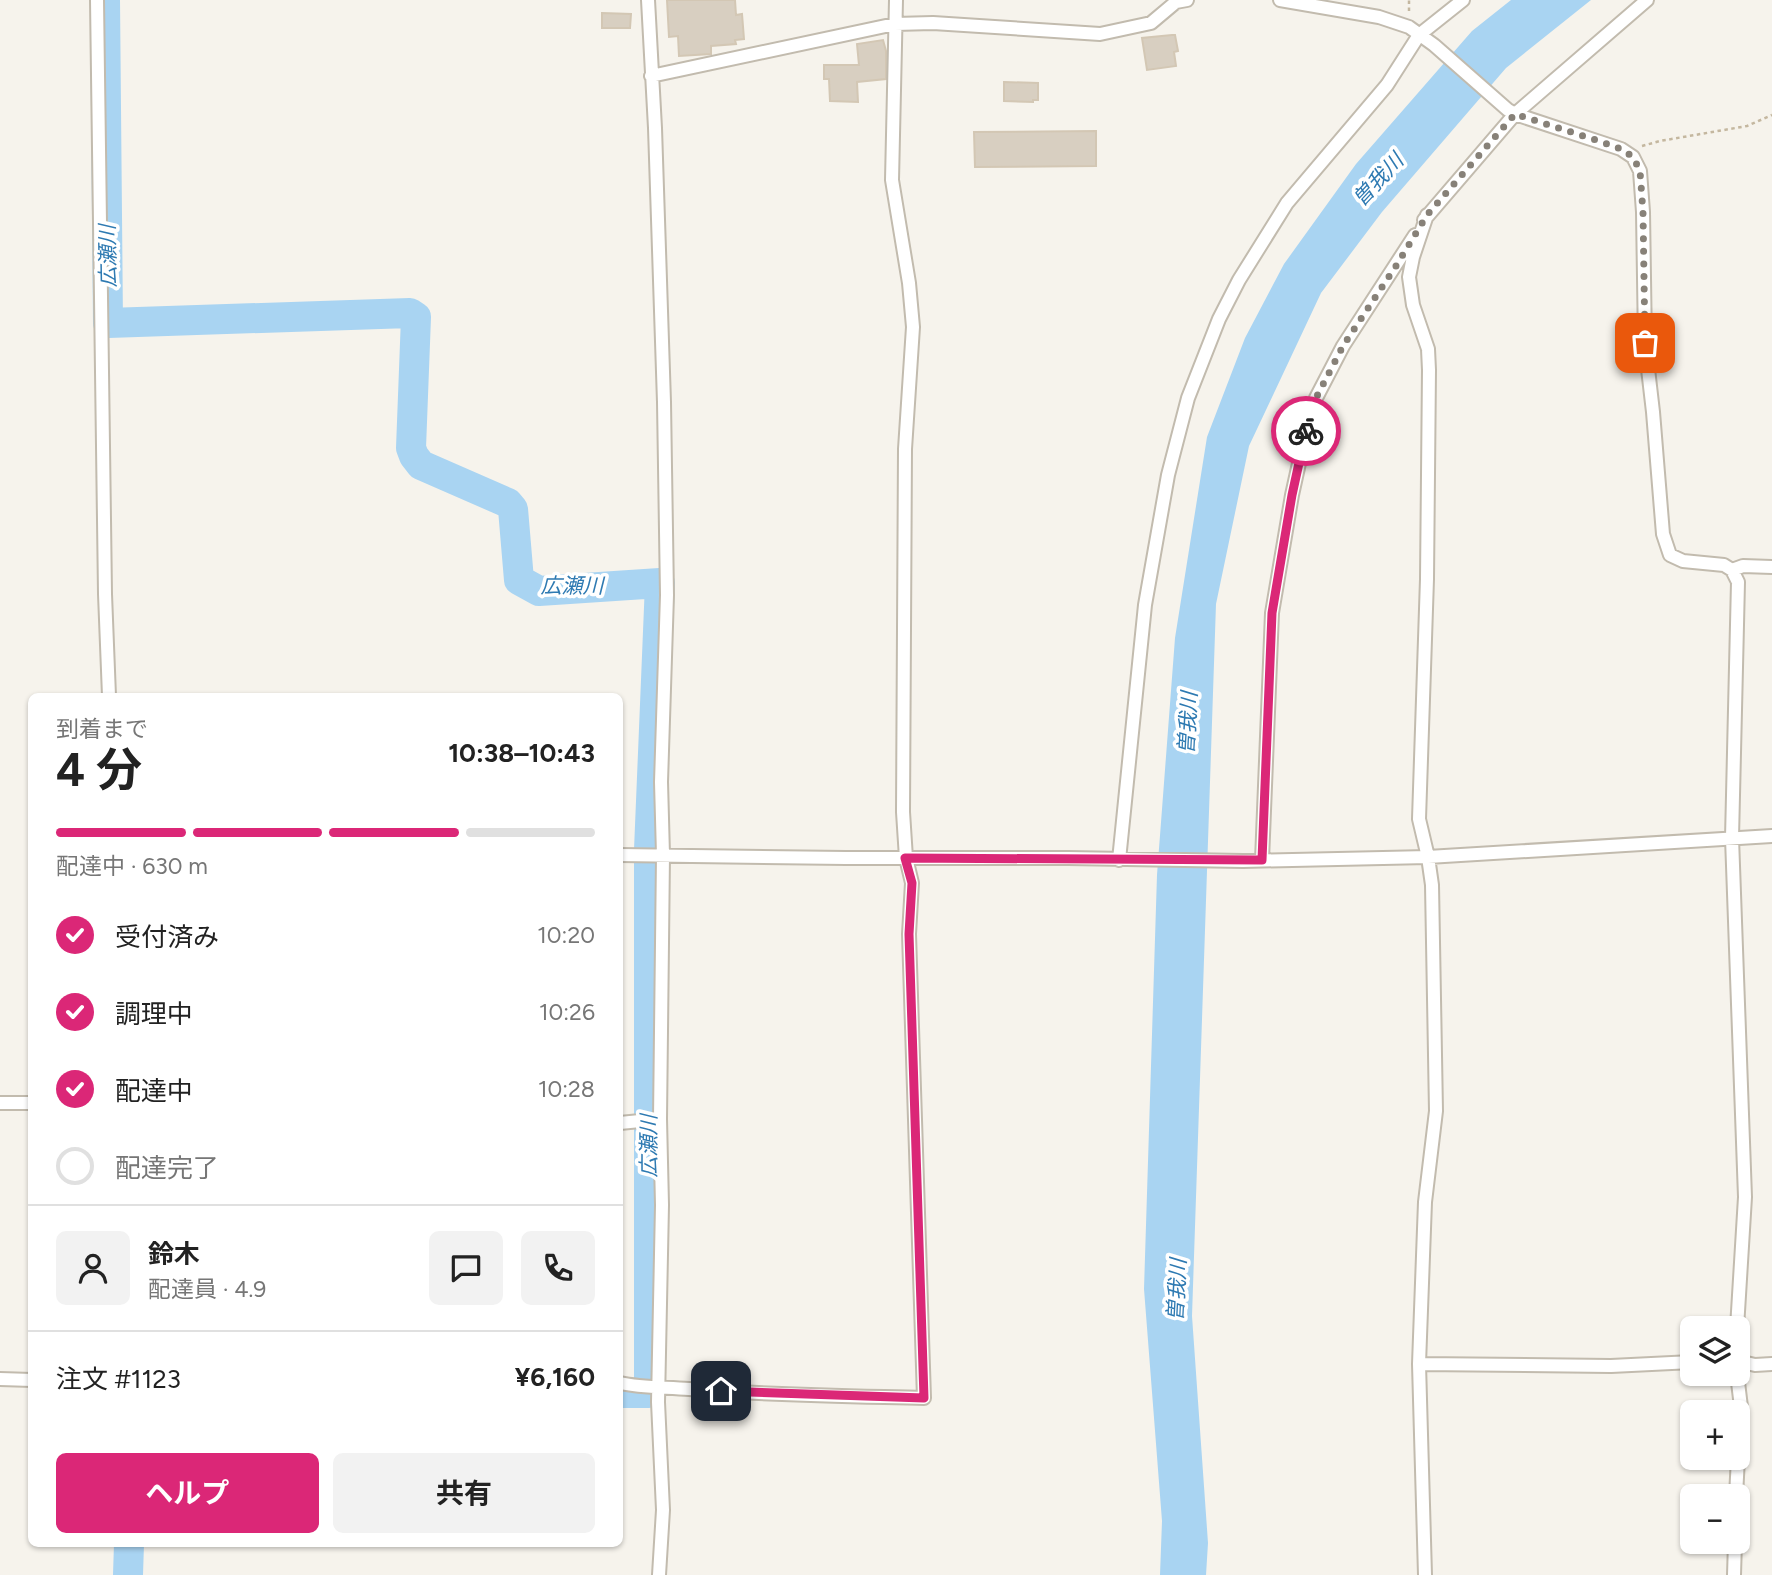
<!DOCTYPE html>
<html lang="ja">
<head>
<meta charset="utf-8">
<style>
	body { margin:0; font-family:Figtree,"Noto Sans JP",sans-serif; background:#f2f2f2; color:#222; height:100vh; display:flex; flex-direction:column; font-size:26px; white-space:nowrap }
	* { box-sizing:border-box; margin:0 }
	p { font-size:23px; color:#767676 }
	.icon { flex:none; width:38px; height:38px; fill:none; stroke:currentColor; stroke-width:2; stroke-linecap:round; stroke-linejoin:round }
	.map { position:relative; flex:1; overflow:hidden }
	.side { position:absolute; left:28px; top:693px; width:595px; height:854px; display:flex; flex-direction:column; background:#fff; border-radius:10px; box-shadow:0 2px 5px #0004 }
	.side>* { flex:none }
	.buttons { position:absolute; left:1680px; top:1316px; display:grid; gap:14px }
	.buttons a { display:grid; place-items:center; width:70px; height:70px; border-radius:10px; background:#fff; box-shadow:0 2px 5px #0004; font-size:35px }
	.pin { position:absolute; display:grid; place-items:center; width:60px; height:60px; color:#fff; margin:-30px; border-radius:14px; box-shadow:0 4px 10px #0006 }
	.courier { position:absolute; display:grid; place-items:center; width:70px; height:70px; margin:-35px; border:5px solid #db2777; border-radius:50%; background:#fff; color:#222; box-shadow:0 2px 9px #0007 }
	.summary em { font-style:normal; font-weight:700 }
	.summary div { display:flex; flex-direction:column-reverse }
	.summary { display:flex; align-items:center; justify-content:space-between; height:119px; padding:0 28px }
	h1 { font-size:46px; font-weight:700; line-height:52px }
	.bar { display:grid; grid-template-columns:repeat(4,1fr); gap:10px 7px; align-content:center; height:84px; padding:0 28px }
	.bar i { height:9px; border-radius:5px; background:#e0e0e0 }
	.bar .current { background:#db2777 }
	.bar p { grid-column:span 4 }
	.line { display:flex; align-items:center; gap:18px; padding:0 28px; border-top:2px solid #e0e0e0 }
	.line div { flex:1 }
	.round { display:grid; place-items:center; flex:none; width:74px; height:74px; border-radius:10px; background:#f2f2f2 }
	ol { padding:0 28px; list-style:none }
	li { display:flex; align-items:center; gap:21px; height:77px }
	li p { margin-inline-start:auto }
	li .icon { padding:7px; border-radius:50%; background:#db2777; color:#fff; stroke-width:4 }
	li:last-child { color:#767676 }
	li i { width:38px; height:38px; border:4px solid #e0e0e0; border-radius:50% }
	.primary-button { display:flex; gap:14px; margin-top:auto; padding:14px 28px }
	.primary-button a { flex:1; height:80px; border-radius:10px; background:#db2777; color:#fff; font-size:28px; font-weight:700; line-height:80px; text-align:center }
	.primary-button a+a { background:#f2f2f2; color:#222 }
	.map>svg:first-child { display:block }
	.water { fill:#a9d4f2 }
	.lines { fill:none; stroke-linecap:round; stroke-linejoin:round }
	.river { stroke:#a9d4f2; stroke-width:30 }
	.building { fill:#d8cfc1; stroke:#d3c7b4; stroke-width:2 }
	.street-casing { stroke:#c2bbae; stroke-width:16 }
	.path { stroke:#c4b79f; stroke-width:2.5; stroke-dasharray:3.5 3.5; stroke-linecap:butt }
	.street { stroke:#fff; stroke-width:12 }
	.done { stroke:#878178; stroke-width:7; stroke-dasharray:0 12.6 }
	.route { stroke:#db2777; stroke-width:9 }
	.labels { text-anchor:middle; stroke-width:7; stroke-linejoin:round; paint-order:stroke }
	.water-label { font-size:21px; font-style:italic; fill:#2e7ab2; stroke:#fff }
</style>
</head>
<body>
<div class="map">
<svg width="1772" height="1575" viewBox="0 0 1772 1575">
	<rect width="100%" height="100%" fill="#f6f3ec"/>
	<path class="water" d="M 1511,0 L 1591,0 L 1506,68 L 1382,212 L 1321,293 L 1249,446 L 1216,604 L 1192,1316 L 1208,1543 L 1206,1575 L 1160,1575 L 1162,1521 L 1144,1289 L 1157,875 L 1175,638 L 1207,437 L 1245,338 L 1284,264 L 1356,164 L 1472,31 Z"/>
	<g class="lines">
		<path class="river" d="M 105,0 L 108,323 L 410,313 L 416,317 L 411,448 L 414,456 L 421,465 L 508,503 L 513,509 L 519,580 L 539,591 L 660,583 L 649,850 L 649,1393 L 620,1393
			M 128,1575 L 129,1544"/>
	</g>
	<path class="building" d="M 667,0 L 735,0 L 736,15 L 742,14 L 744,39 L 735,40 L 736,44 L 711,46 L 711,54 L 679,56 L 678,36 L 669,37 Z
		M 602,13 L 631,14 L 630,28 L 602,28 Z
		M 1172,35 L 1175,35 L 1178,51 L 1174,52 L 1176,66 L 1147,70 L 1142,38 Z
		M 883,40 L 886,51 L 886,79 L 857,82 L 858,102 L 830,101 L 829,79 L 824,79 L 824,65 L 859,65 L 857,44 Z
		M 1004,82 L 1038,83 L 1038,100 L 1033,100 L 1033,102 L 1004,101 Z
		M 1096,131 L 1096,166 L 975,167 L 974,132 Z"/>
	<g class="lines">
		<defs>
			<path id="street" d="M 97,0 L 105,594 L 109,696
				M 648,0 L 655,128 L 664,402 L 667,595 L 661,782 L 663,855 L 660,1119 L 662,1205 L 658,1402 L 663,1510 L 659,1575
				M 1280,0 L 1379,17 L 1409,27 L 1434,45 L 1508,110 L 1515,114 L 1621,149 L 1633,157 L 1640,171 L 1643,212 L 1645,343 L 1653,412 L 1663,534 L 1670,555 L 1683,561 L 1724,565 L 1732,570 L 1738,582 L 1732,838 L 1745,1197 L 1737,1328
				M 651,76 L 895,24 L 933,23 L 1100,34 L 1151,23 L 1176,2 L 1187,0
				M 1424,220 L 1515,114 L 1647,0
				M 1732,570 L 1743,566 L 1772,567
				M 620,855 L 846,858 L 1068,858 L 1243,861 L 1428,857 L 1772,836
				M 1119,860 L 1145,605 L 1168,475 L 1188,398 L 1219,319 L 1239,280 L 1287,203 L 1387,85 L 1419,35 L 1463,0
				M 1262,860 L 1272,613 L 1292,495 L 1307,427 L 1316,398 L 1343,346 L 1415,235
				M 0,1103 L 32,1103
				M 620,1123 L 660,1119
				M 1738,1361 L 1755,1365 L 1772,1364
				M 1419,1364 L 1611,1366 L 1692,1362
				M 1737,1374 L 1741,1407 L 1738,1455
				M 0,1379 L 32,1380
				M 620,1383 C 642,1388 666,1387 689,1389 C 767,1395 846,1396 924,1398 L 909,934 L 912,883 L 906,858 L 903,812 L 905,449 L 913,327 L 909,283 L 892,180 L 896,0
				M 1736,1496 L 1738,1458
				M 1425,1575 L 1419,1364 L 1425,1202 L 1436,1111 L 1432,885 L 1428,857 L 1419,819 L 1427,579 L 1429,370 L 1428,349 L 1413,305 L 1409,277 L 1413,257 L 1427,215
				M 1734,1575 L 1735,1542"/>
		</defs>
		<use href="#street" class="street-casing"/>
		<path class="path" d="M 1409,11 L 1409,0
			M 1642,146 L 1660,141 L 1747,126 L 1772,115"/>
		<use href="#street" class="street"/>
	</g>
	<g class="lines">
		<path class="done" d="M 1306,431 L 1316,398 L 1343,346 L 1396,266 L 1427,215 L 1515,114 L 1602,142 L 1621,149 L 1633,157 L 1640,171 L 1643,212 L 1645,343"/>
		<path class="route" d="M 721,1391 L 924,1398 L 909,934 L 912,883 L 905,858 L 1262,860 L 1272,613 L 1292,495 L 1306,431"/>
	</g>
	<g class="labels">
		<g class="water-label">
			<text transform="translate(1378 180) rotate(-47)" y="7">曽我川</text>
			<text transform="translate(108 256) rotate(-91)" y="7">広瀬川</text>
			<text x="572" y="593">広瀬川</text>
			<text transform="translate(1188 723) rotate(-87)" y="7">曽我川</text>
			<text transform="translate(649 1146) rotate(-90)" y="7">広瀬川</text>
			<text transform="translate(1177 1290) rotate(-87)" y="7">曽我川</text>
		</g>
	</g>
</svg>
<div class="buttons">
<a><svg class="icon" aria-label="layers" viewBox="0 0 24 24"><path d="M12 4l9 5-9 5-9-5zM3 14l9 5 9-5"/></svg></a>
<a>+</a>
<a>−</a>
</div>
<div class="pin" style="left:1645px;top:343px;background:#ea580c"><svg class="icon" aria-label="bag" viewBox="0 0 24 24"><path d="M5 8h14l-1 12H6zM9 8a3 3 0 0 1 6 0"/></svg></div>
<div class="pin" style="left:721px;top:1391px;background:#1f2937"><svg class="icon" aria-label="home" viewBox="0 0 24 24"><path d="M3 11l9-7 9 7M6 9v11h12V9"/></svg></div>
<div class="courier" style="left:1306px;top:431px"><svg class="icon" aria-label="bike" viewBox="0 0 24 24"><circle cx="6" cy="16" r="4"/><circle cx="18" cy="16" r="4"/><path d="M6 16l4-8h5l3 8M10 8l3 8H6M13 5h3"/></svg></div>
<section class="side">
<div class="summary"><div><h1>4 分</h1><p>到着まで</p></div><em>10:38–10:43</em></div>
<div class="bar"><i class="current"></i><i class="current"></i><i class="current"></i><i></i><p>配達中 · 630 m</p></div>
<ol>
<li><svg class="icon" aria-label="check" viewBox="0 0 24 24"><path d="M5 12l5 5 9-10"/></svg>受付済み<p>10:20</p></li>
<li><svg class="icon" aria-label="check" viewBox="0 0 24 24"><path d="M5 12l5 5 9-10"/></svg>調理中<p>10:26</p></li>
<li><svg class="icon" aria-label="check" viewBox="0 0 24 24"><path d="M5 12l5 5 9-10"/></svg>配達中<p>10:28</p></li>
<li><i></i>配達完了</li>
</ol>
<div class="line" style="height:126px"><a class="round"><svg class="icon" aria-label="person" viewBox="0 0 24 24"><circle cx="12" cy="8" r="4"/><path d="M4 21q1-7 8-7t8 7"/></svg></a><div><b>鈴木</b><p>配達員 · 4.9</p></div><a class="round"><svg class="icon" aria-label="chat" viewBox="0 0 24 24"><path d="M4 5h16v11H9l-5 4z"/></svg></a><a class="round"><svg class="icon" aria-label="phone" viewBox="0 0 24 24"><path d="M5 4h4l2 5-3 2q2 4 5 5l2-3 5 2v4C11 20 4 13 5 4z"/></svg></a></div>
<div class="line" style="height:91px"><div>注文 #1123</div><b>¥6,160</b></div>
<div class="primary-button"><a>ヘルプ</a><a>共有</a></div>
</section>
</div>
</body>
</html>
